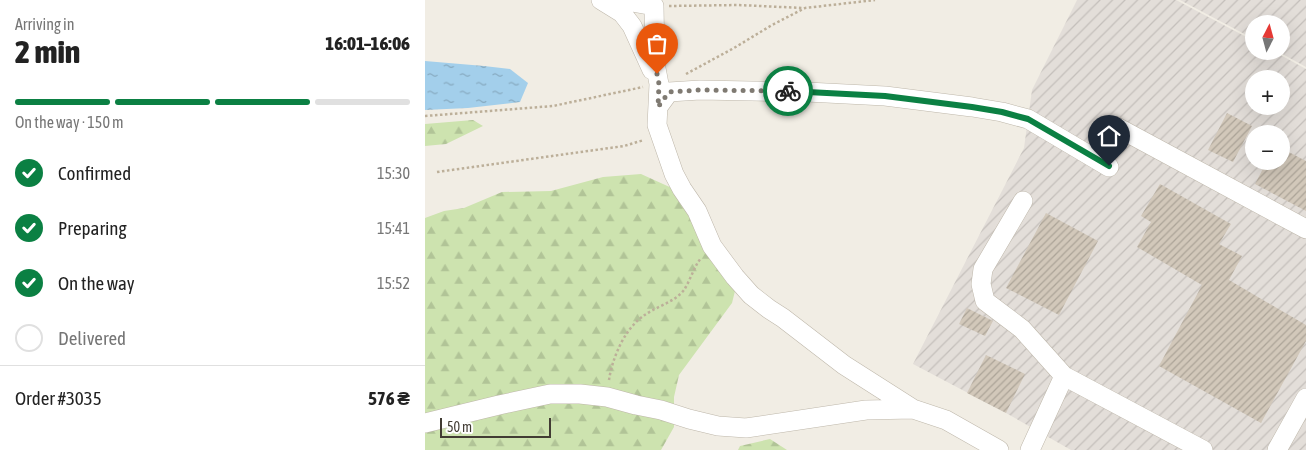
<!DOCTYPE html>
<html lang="en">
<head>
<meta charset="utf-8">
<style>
	body { margin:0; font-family:"Asap Condensed",sans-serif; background:#f6f6f6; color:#222; height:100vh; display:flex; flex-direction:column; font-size:19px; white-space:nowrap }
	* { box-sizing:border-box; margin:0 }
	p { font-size:16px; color:#767676 }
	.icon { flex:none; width:28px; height:28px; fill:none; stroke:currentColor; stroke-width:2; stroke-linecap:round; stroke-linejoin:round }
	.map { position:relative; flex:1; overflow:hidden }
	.side { display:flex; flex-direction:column; background:#fff; width:425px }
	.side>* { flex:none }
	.needle { width:32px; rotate:6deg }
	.controls { position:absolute; left:820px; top:15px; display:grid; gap:10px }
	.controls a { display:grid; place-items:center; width:45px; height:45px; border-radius:50%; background:#fff; box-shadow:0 5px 20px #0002; font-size:25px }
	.scale { position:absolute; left:15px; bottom:12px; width:111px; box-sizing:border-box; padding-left:5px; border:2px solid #423c34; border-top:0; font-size:14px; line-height:18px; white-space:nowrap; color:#423c34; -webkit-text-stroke:4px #fff; paint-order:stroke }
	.pin { position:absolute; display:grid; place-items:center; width:42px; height:42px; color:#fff; margin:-51px -21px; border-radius:50% 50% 50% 0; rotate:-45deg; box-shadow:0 0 5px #0007 }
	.pin .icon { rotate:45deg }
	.courier { position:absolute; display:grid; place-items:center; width:50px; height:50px; margin:-25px; border:4px solid #0b8043; border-radius:50%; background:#fff; color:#222; box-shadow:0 1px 6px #0007 }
	.head em { font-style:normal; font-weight:800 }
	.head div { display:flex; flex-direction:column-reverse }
	.head { display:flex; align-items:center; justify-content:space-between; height:85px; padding:0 15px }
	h1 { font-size:32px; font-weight:800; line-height:38px }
	.bar { display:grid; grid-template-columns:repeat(4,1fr); gap:8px 5px; align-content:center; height:60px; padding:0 15px }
	.bar i { height:6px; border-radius:4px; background:#e0e0e0 }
	.bar .current { background:#0b8043 }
	.bar p { grid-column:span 4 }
	.line { display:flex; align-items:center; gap:12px; padding:0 15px; border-top:1px solid #e0e0e0 }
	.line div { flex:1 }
	ol { padding:0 15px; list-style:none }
	li { display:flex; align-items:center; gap:15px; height:55px }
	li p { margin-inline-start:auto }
	li .icon { padding:5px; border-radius:50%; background:#0b8043; color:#fff; stroke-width:4 }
	li:last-child { color:#767676 }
	li i { width:28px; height:28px; border:2px solid #e0e0e0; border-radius:50% }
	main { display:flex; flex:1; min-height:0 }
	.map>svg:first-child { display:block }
	.industrial { fill:url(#industrial-furrows); fill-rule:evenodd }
	.forest { fill:url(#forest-firs) }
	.water { fill:url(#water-ripples) }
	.building { fill:url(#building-hatch) }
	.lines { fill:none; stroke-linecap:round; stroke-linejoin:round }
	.minor-casing { stroke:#beb7aa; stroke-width:20 }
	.path { stroke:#bcaf99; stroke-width:2.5; stroke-dasharray:2.5 2.5; stroke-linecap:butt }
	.minor { stroke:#fff; stroke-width:19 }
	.done { stroke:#7f7a72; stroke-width:5; stroke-dasharray:0 9 }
	.route { stroke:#0b8043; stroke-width:6 }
</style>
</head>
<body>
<main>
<section class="side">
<div class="head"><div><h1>2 min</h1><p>Arriving in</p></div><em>16:01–16:06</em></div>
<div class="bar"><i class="current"></i><i class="current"></i><i class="current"></i><i></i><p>On the way · 150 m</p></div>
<ol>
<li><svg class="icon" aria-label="check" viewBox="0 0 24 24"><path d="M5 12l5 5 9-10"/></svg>Confirmed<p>15:30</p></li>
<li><svg class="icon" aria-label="check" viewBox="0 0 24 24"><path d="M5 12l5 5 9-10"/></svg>Preparing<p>15:41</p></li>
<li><svg class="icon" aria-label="check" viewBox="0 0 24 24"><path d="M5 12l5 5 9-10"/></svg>On the way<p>15:52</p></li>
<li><i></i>Delivered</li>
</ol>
<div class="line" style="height:65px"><div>Order #3035</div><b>576 ₴</b></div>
</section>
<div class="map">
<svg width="881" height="450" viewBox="0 0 881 450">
	<defs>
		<pattern id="industrial-furrows" width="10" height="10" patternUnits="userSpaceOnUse" patternTransform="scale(1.25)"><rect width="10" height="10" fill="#e3ded9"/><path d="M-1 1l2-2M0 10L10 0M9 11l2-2" fill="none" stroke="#c4bfbb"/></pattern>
		<pattern id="forest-firs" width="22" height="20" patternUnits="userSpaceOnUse" patternTransform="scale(1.25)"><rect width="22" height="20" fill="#cde3af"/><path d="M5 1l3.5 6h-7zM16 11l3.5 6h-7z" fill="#b1c497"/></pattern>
		<pattern id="water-ripples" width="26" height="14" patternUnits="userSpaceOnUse" patternTransform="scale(1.25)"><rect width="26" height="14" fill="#a3cfeb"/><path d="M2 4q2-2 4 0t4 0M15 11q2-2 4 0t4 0" fill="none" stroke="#86a9bf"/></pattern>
		<pattern id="building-hatch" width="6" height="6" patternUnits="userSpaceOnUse" patternTransform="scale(1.25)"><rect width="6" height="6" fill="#d2c8ba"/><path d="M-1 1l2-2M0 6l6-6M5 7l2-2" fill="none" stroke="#aca498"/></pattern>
	</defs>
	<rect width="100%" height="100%" fill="#f1ede4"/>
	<path class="industrial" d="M 652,0 L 751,0 L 829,41 L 829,51 L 848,51 L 881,69 L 881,450 L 646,450 L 581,413 L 488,364 L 599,148 L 607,90 ZM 829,79 L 856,79 L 856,106 L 829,106 ZM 829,134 L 856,134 L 856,161 L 829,161 Z
		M 755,0 L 881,0 L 881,67 L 852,51 L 856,51 L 856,24 L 829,24 L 829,39 Z"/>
	<path class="forest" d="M 48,120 L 58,126 L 21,144 L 0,146 L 0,124 Z
		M 216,174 L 249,189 L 311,287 L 307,303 L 254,375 L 249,397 L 249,427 L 236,450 L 0,450 L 0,218 L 19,211 L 39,208 L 77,192 L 126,191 L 178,177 Z
		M 345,439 L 362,450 L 313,450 L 315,446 Z"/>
	<path class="water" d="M 0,61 L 59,66 L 85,69 L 103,83 L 95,102 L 43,108 L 0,110 Z"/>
	<path class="building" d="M 802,113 L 827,126 L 808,162 L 783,150 Z
		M 856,148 L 881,161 L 881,211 L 830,184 L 842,161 L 856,161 Z
		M 735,184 L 806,224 L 794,244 L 817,256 L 804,280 L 881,325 L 881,341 L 836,423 L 734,366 L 777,285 L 712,247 L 726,222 L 716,216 Z
		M 621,213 L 673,241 L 634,315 L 581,288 Z
		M 542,308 L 568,321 L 560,336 L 534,324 Z
		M 561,355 L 600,374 L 581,413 L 542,393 Z"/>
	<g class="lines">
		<defs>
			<path id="minor" d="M 176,0 L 197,13 L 207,26 L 227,70
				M 196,0 L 229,6 L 230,63 L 234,84 L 232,125 L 249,174 L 257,189 L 272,211 L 287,246 L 310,277 L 326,295 L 344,309 L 358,318 L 419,365 L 488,409 L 521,420 L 574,450
				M 233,107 L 244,92 L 275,90 L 382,92 L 460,96 L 547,107 L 577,112 L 603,119 L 684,167
				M 690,126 L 881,229
				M 598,201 L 558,269 L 556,284 L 560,301 L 597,329 L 639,376 L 778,450
				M 0,423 L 74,405 L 125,394 L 155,394 L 182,397 L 211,405 L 236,410 L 264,419 L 293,426 L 321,428 L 441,410 L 488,409
				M 605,450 L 639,376
				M 852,450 L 881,398"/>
		</defs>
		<use href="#minor" class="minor-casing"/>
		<path class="path" d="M 244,6 L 313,5 L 378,8
			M 261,74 L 309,48 L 347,25 L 380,8 L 450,0
			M 0,116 L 128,106 L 218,87
			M 12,172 L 199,146 L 219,140
			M 184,380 C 187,359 199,330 217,317 C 229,307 249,303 259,290 C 264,282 268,271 273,262 L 276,258"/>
		<use href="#minor" class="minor"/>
	</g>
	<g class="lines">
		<path class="done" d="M 232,74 L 234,84 L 233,107 L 244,92 L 274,90 L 363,91"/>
		<path class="route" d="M 363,91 L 460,96 L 547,107 L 577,112 L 603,119 L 684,166"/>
	</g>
</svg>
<div class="controls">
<a><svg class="needle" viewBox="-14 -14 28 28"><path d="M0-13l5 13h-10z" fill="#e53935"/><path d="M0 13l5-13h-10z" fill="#767676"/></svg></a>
<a>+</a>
<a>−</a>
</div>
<div class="scale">50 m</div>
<div class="pin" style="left:232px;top:74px;background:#ea580c"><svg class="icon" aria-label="bag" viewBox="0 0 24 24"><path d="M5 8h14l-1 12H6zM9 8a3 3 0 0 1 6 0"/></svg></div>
<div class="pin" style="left:684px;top:166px;background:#1f2937"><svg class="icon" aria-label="home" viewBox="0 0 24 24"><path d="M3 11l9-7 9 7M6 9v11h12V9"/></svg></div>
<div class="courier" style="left:363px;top:91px"><svg class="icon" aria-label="bike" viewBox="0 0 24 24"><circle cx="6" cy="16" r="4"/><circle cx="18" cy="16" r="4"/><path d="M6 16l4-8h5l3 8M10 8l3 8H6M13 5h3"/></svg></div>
</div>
</main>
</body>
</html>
